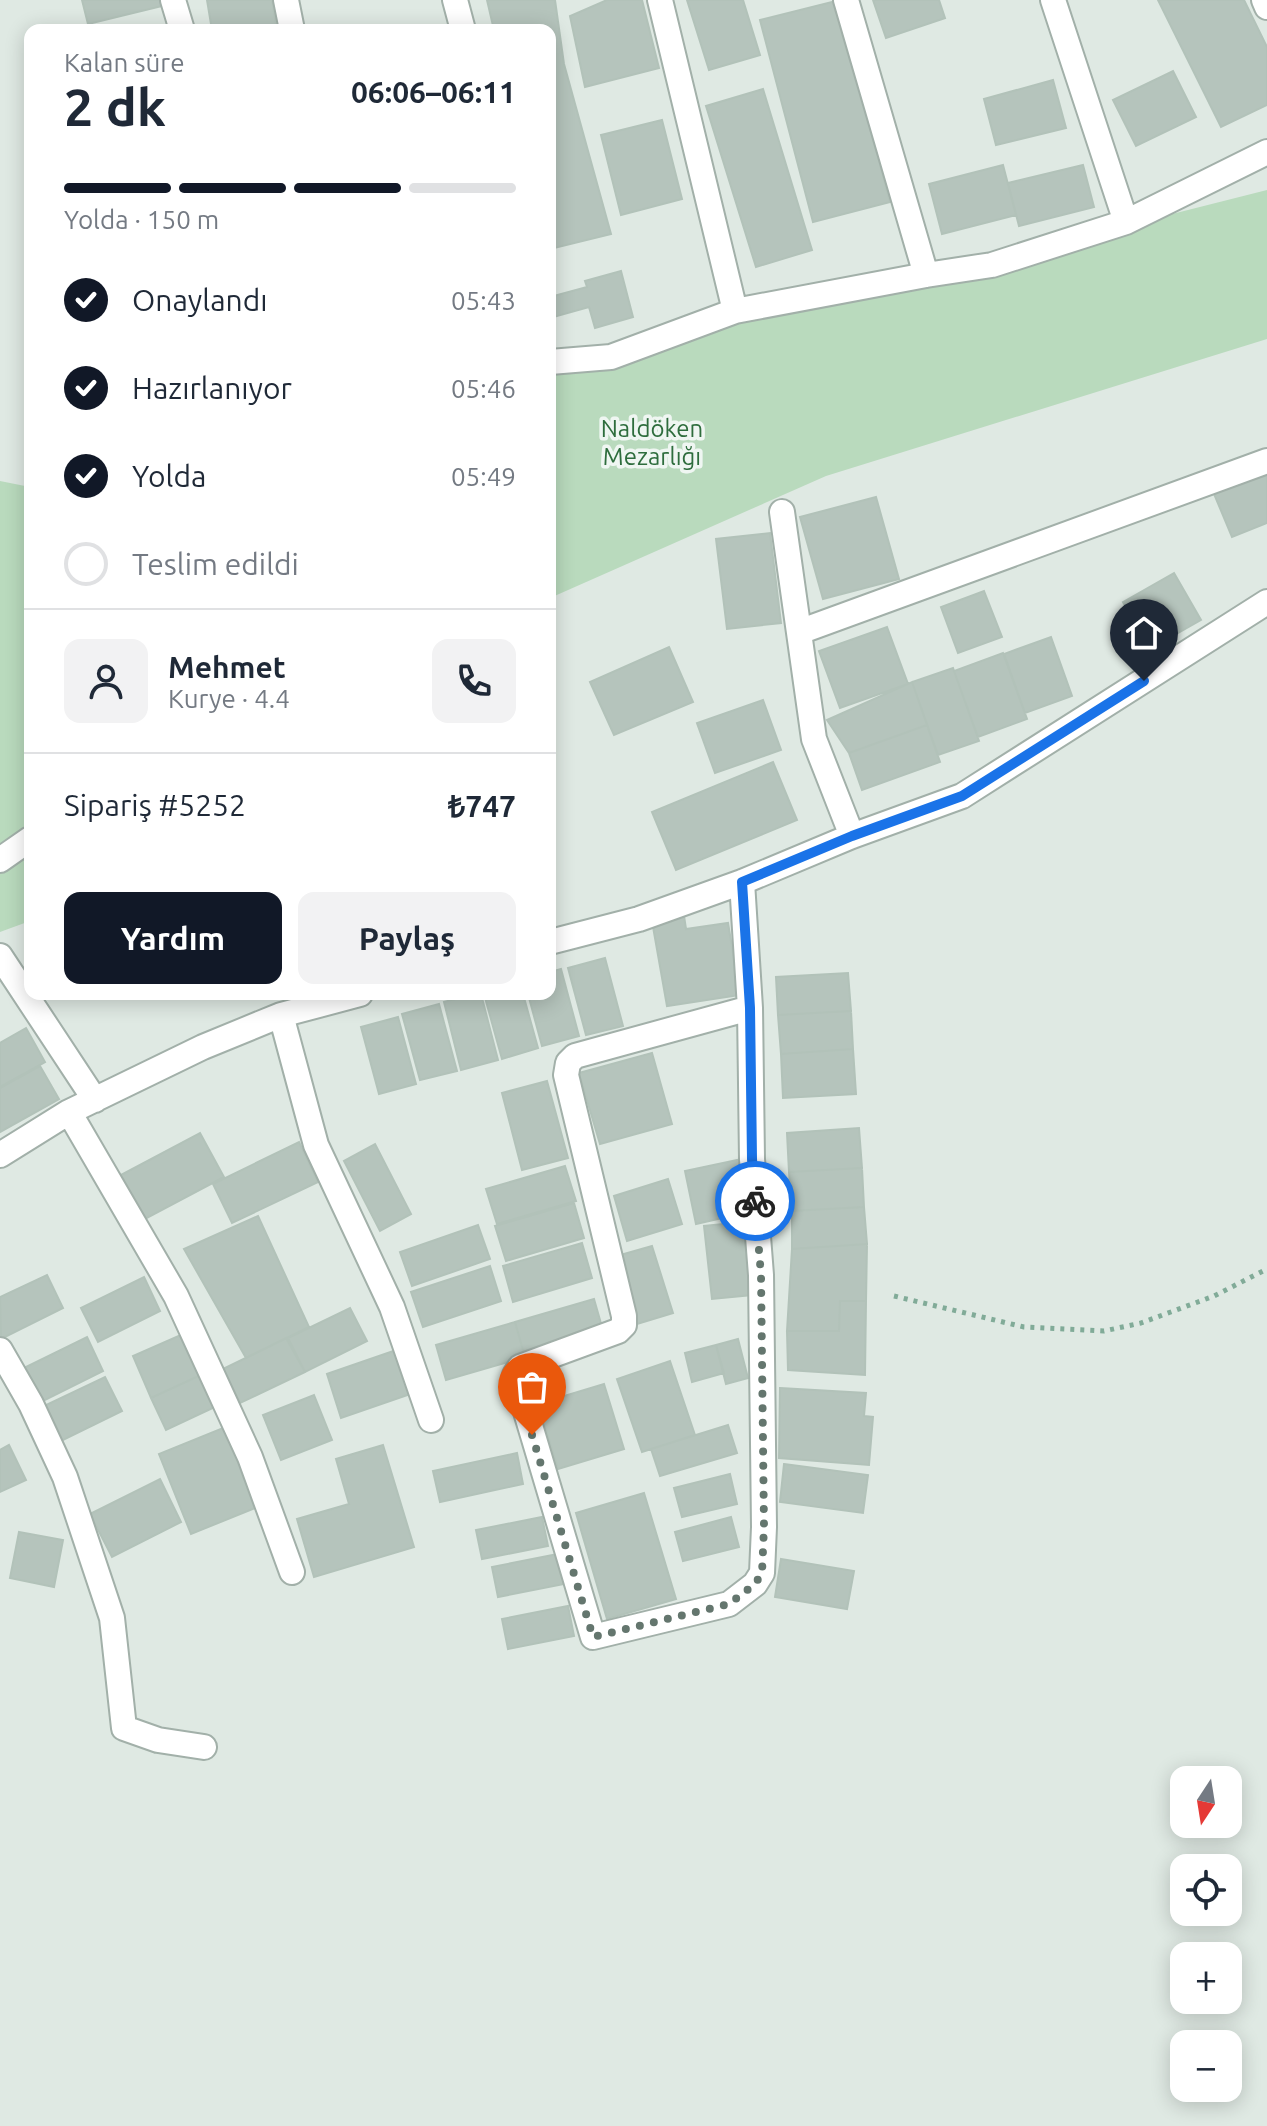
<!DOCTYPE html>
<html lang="tr">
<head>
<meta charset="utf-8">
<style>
	body { margin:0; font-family:Ubuntu,sans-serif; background:#f2f2f3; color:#1f2937; height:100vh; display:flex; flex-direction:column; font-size:30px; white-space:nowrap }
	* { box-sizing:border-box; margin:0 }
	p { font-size:26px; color:#747a83 }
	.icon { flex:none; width:44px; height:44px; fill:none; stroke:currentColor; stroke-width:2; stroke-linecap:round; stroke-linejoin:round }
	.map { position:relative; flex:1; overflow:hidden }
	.side { position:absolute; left:24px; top:24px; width:532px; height:976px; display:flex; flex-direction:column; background:#fff; border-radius:16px; box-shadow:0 4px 20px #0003 }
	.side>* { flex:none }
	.needle { width:52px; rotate:192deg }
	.buttons { position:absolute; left:1170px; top:1766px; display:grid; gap:16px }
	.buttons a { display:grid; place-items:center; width:72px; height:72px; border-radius:16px; background:#fff; box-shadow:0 4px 20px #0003; font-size:40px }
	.pin { position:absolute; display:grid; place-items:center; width:68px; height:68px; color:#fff; margin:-82px -34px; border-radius:50% 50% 50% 0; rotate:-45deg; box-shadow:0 0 8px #0007 }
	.pin .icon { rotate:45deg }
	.courier { position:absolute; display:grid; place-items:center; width:80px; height:80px; margin:-40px; border:6px solid #1a73e8; border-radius:50%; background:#fff; color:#222; box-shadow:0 2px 10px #0007 }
	.headline em { font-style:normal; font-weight:700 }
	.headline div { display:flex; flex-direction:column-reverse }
	.headline { display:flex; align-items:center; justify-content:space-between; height:136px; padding:0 40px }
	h1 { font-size:52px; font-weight:700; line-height:60px }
	.bar { display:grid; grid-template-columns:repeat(4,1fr); gap:12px 8px; align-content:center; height:96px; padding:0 40px }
	.bar i { height:10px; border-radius:6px; background:#e0e1e3 }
	.bar .selected { background:#111827 }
	.bar p { grid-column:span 4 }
	.line { display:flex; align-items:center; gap:20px; padding:0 40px; border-top:2px solid #e0e1e3 }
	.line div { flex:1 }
	.round { display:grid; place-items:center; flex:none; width:84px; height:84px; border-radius:16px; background:#f2f2f3 }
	ol { padding:0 40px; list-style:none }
	li { display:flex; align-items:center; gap:24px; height:88px }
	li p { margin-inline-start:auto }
	li .icon { padding:8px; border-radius:50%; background:#111827; color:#fff; stroke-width:4 }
	li:last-child { color:#747a83 }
	li i { width:44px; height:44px; border:4px solid #e0e1e3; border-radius:50% }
	.button { display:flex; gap:16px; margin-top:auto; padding:16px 40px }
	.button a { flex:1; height:92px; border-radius:16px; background:#111827; color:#fff; font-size:32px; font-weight:700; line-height:92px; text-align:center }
	.button a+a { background:#f2f2f3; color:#1f2937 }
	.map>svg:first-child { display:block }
	.green { fill:#b9dabd }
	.building { fill:#b5c4bc; stroke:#b2c2b9; stroke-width:2 }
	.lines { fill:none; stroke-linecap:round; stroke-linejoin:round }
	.street-casing { stroke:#a2b0a9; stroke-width:28 }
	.path { stroke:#81ab98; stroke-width:5; stroke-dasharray:4 6; stroke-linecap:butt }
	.street { stroke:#fff; stroke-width:24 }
	.done { stroke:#64766e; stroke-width:8; stroke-dasharray:0 14.4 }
	.route { stroke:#1a73e8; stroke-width:10 }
	.labels { text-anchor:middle; stroke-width:7; stroke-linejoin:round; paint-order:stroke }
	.park-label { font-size:24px; fill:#2e6d3d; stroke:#eff6f2 }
</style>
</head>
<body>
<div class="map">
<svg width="1267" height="2126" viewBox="0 0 1267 2126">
	<rect width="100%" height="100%" fill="#dfe9e3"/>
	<path class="green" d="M 1267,190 L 1267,339 L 826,476 L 550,598 L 550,364 L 800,308 Z
		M 0,481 L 30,487 L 30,921 L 0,932 Z"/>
	<path class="building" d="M 82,0 L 161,0 L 162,6 L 88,24 Z
		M 207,0 L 272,0 L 277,30 L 212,30 Z
		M 487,0 L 555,0 L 564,64 L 611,234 L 550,249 L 550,30 L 494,30 Z
		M 607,0 L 642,0 L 659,68 L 585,87 L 570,16 Z
		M 687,0 L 743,0 L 760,55 L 709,70 Z
		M 873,0 L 939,0 L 945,18 L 886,38 Z
		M 1158,0 L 1244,0 L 1267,47 L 1267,105 L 1221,127 Z
		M 836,1 L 890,202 L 813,222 L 760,20 Z
		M 1173,71 L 1196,117 L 1136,146 L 1113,100 Z
		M 1053,80 L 1066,128 L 996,145 L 984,99 Z
		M 763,89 L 812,250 L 756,267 L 706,106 Z
		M 662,120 L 682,199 L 621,215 L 601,135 Z
		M 1003,165 L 1016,215 L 942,234 L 929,184 Z
		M 1083,165 L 1094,207 L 1019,226 L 1008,183 Z
		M 621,271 L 633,317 L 595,328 L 589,307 L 550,318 L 550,297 L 587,287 L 585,281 Z
		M 1267,471 L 1267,523 L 1232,537 L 1212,489 Z
		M 876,497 L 899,579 L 823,599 L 800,517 Z
		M 770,533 L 781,623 L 727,629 L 716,539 Z
		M 1174,573 L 1201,620 L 1150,649 L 1123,602 Z
		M 984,591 L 1002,637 L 958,653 L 941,607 Z
		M 887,627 L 908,684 L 840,708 L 819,651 Z
		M 1051,637 L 1072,696 L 1025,713 L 1004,654 Z
		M 669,647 L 693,702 L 614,735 L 590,682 Z
		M 1003,653 L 1027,719 L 978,737 L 954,671 Z
		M 953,668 L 979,741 L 938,755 L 912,682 Z
		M 912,682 L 927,725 L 849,753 L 827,720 Z
		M 763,700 L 781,750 L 715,773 L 697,723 Z
		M 927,725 L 940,762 L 862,790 L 849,753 Z
		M 773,762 L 797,820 L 676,870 L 652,812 Z
		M 684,916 L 686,929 L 728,923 L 740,995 L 667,1006 L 652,921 Z
		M 605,958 L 623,1026 L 586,1035 L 568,968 Z
		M 561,969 L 579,1036 L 542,1046 L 528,994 L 550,994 L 550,972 Z
		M 848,973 L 851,1011 L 778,1015 L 776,977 Z
		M 474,994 L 481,994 L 498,1060 L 461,1070 L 444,1002 Z
		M 484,994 L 523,994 L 538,1048 L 502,1059 Z
		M 439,1004 L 457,1071 L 420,1080 L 402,1014 Z
		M 851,1011 L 853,1049 L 781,1054 L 778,1015 Z
		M 398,1017 L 416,1084 L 379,1094 L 361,1027 Z
		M 26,1028 L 45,1062 L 0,1087 L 0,1043 Z
		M 853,1049 L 856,1094 L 783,1098 L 781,1054 Z
		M 652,1053 L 672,1124 L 600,1144 L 579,1073 Z
		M 40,1066 L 59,1099 L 0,1132 L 0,1088 Z
		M 547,1081 L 568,1158 L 522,1170 L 502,1093 Z
		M 859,1128 L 862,1168 L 789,1172 L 787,1133 Z
		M 200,1133 L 224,1177 L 145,1219 L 121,1175 Z
		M 299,1142 L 318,1182 L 232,1223 L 213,1184 Z
		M 375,1144 L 411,1214 L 380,1231 L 344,1161 Z
		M 742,1159 L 753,1211 L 696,1224 L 685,1171 Z
		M 565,1166 L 576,1201 L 497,1224 L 486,1189 Z
		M 862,1168 L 864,1207 L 792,1211 L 789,1172 Z
		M 668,1179 L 682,1224 L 627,1241 L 614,1196 Z
		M 574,1203 L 584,1238 L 506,1261 L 495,1226 Z
		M 864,1207 L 867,1244 L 792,1249 L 792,1211 Z
		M 258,1216 L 309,1327 L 246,1358 L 184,1249 Z
		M 744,1222 L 752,1295 L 712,1299 L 704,1226 Z
		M 478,1225 L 490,1259 L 412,1286 L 400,1252 Z
		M 582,1243 L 592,1278 L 513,1302 L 503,1266 Z
		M 867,1244 L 866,1301 L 840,1301 L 839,1331 L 787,1331 L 792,1249 Z
		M 652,1246 L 673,1313 L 637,1324 L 617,1256 Z
		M 490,1266 L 501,1301 L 423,1327 L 411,1292 Z
		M 47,1275 L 63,1308 L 1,1339 L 0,1297 Z
		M 144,1277 L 160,1311 L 98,1342 L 81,1308 Z
		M 594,1299 L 604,1334 L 525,1357 L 515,1322 Z
		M 840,1301 L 866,1301 L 865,1375 L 788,1370 L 787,1331 L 839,1331 Z
		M 350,1308 L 367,1341 L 305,1372 L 288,1338 Z
		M 515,1322 L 525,1357 L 446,1380 L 436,1345 Z
		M 183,1334 L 203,1374 L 151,1398 L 133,1356 Z
		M 87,1337 L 103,1371 L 41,1402 L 24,1368 Z
		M 286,1338 L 305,1372 L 240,1403 L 223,1369 Z
		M 738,1339 L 748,1378 L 726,1384 L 716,1345 Z
		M 716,1345 L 724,1373 L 692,1382 L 685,1353 Z
		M 399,1349 L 413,1393 L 341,1418 L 327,1374 Z
		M 670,1361 L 695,1435 L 642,1452 L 617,1379 Z
		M 203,1374 L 217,1406 L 166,1430 L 151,1398 Z
		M 105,1377 L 122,1411 L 59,1442 L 42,1407 Z
		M 604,1384 L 624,1449 L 558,1469 L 538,1404 Z
		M 780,1388 L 866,1393 L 864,1416 L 873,1417 L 869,1465 L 779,1458 Z
		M 314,1395 L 332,1440 L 281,1460 L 263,1415 Z
		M 728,1425 L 737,1453 L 660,1476 L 651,1449 Z
		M 228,1426 L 260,1506 L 191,1534 L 159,1454 Z
		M 9,1445 L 26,1480 L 0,1492 L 0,1450 Z
		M 383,1445 L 414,1547 L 314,1577 L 297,1519 L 349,1504 L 336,1459 Z
		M 517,1453 L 523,1484 L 440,1502 L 433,1471 Z
		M 784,1464 L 868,1475 L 863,1513 L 780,1502 Z
		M 730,1474 L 737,1504 L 682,1517 L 674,1488 Z
		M 160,1479 L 181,1522 L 112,1557 L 90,1514 Z
		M 644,1493 L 676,1599 L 607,1619 L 576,1513 Z
		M 542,1517 L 548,1546 L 482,1559 L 476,1530 Z
		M 731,1517 L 739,1547 L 683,1561 L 675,1532 Z
		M 19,1532 L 63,1540 L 54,1587 L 10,1578 Z
		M 558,1554 L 564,1584 L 498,1597 L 492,1567 Z
		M 781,1559 L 854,1571 L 847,1609 L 775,1597 Z
		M 568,1606 L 574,1636 L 508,1649 L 502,1619 Z"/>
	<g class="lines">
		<defs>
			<path id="street" d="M 173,0 L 182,30
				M 286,0 L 292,30
				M 455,0 L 463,30
				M 660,0 L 735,311
				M 846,0 L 926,275
				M 1053,0 L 1126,222
				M 1264,0 L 1267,7
				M 550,362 L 611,357 L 735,311 L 926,275 L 992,265 L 1126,222 L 1267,152
				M 782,512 L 814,739 L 852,836
				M 799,632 L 1267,461
				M 0,860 L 30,839
				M 742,882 L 750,1008 L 752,1159 L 761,1275 L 764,1527 L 762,1573 L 755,1584 L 729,1604 L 593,1637 L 515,1375 L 520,1367 L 618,1331 L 624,1325 L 624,1316 L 566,1075 L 568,1063 L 575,1056 L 750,1008
				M 550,942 L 639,919 L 742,882 L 852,836 L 962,796 L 1267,602
				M 0,956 L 95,1100
				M 281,1015 L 316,1145 L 392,1307 L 431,1420
				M 69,1112 L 176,1296 L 250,1457 L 292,1572
				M 0,1155 L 69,1112 L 203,1047 L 281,1015 L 360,994
				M 0,1350 L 31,1404 L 65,1477 L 112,1618 L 124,1728 L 158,1740 L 204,1747"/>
		</defs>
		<use href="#street" class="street-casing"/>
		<path class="path" d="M 894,1296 L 1024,1327 L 1104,1331 L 1141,1323 L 1214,1296 L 1267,1269"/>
		<use href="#street" class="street"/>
	</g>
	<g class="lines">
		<path class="done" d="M 532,1435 L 593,1637 L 729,1604 L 755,1584 L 762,1573 L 764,1527 L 761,1275 L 755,1201"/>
		<path class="route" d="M 755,1201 L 752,1159 L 750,1008 L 742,882 L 852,836 L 962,796 L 1144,681"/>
	</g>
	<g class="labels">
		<g class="park-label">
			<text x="652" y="437">Naldöken<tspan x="652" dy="28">Mezarlığı</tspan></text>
		</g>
	</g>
</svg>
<div class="buttons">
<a><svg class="needle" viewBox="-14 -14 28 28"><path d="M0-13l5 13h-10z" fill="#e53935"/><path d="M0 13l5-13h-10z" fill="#747a83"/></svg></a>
<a><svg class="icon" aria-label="locate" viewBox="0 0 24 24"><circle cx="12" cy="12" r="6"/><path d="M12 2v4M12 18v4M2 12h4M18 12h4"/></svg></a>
<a>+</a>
<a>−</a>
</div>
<div class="pin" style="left:532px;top:1435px;background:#ea580c"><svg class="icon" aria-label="bag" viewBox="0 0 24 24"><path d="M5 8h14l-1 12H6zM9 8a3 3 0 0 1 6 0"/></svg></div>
<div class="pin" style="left:1144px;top:681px;background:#1f2937"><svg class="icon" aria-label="home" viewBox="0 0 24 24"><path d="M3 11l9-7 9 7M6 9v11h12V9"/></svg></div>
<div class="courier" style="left:755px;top:1201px"><svg class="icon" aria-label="bike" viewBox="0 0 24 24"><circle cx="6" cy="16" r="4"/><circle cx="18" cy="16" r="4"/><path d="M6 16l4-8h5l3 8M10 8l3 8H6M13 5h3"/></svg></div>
<section class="side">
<div class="headline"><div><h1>2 dk</h1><p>Kalan süre</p></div><em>06:06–06:11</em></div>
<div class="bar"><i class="selected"></i><i class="selected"></i><i class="selected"></i><i></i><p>Yolda · 150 m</p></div>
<ol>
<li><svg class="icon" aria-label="check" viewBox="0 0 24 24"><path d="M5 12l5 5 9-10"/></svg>Onaylandı<p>05:43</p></li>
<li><svg class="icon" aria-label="check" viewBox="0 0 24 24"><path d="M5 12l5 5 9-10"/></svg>Hazırlanıyor<p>05:46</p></li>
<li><svg class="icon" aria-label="check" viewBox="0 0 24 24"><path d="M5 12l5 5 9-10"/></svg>Yolda<p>05:49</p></li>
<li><i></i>Teslim edildi</li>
</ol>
<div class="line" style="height:144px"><a class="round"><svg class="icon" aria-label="person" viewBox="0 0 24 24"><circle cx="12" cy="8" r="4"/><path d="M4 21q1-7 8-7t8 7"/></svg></a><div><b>Mehmet</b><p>Kurye · 4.4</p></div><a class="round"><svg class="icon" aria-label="phone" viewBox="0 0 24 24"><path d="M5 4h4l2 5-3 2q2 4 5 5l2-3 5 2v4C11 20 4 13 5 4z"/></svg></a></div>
<div class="line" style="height:104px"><div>Sipariş #5252</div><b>₺747</b></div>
<div class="button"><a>Yardım</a><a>Paylaş</a></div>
</section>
</div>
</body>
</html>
